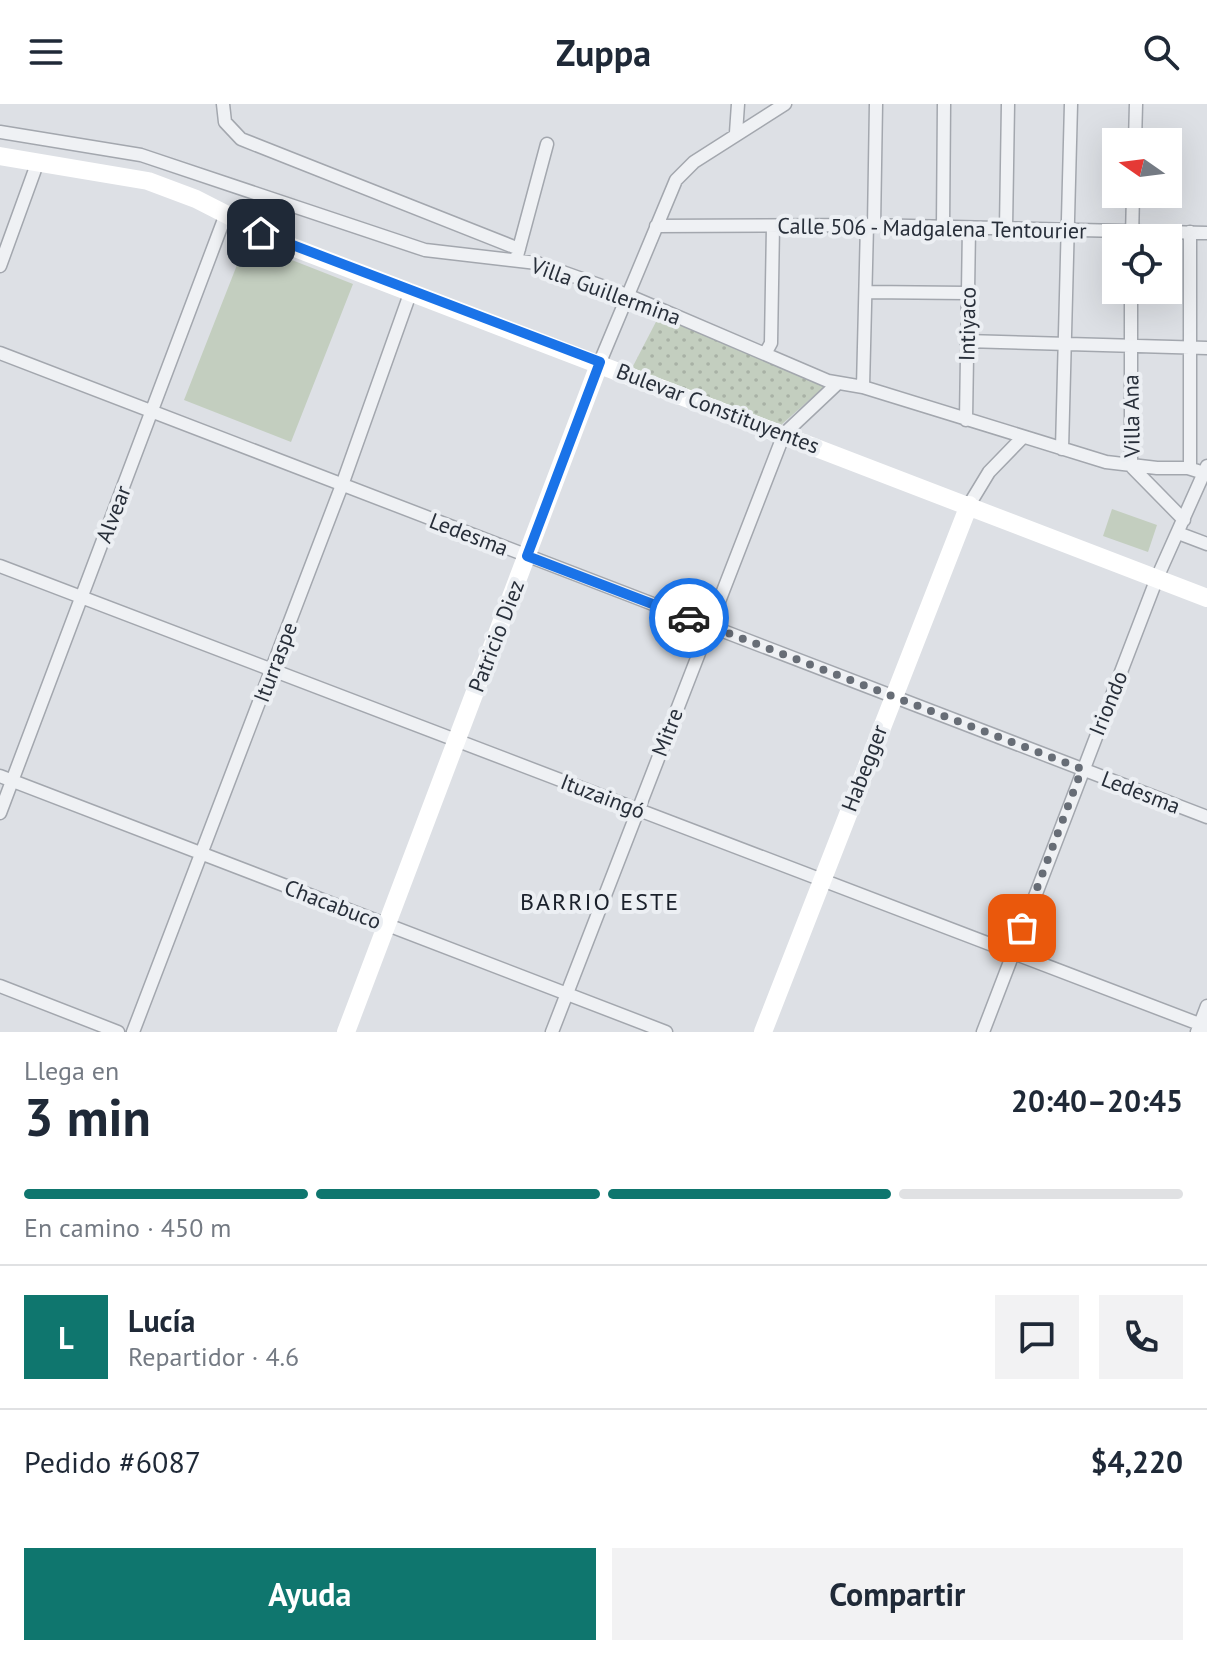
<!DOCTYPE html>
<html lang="es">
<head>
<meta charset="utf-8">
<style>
	body { margin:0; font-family:"PT Sans",sans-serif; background:#f2f2f3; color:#1f2937; height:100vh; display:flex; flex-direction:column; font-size:30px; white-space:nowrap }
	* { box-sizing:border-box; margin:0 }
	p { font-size:26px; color:#747a83 }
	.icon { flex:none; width:44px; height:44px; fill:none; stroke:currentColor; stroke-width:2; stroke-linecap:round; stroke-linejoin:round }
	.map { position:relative; height:928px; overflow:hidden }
	.drawer { display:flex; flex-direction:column; background:#fff; flex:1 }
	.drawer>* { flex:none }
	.needle { width:52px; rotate:284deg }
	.controls { position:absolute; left:1102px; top:24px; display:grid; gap:16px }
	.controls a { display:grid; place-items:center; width:80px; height:80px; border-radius:0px; background:#fff; box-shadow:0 8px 32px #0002; font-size:40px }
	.pin { position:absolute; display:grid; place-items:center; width:68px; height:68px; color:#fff; margin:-34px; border-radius:16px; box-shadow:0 4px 12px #0006 }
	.courier { position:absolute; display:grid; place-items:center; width:80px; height:80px; margin:-40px; border:6px solid #1a73e8; border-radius:50%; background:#fff; color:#222; box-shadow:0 2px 10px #0007 }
	.headline em { font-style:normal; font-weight:800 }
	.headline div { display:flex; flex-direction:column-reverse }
	.headline { display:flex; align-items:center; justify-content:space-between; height:136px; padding:0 24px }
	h1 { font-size:52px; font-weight:800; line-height:60px }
	.bar { display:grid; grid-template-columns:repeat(4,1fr); gap:12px 8px; align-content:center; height:96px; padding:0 24px }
	.bar i { height:10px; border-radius:6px; background:#e0e1e3 }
	.bar .on { background:#0f766e }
	.bar p { grid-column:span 4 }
	.line { display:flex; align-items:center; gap:20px; padding:0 24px; border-top:2px solid #e0e1e3 }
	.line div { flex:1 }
	.round { display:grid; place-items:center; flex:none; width:84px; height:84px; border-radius:0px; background:#f2f2f3 }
	.action { display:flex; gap:16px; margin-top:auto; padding:16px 24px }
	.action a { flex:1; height:92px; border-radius:0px; background:#0f766e; color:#fff; font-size:32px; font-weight:800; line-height:92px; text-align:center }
	.action a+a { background:#f2f2f3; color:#1f2937 }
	header { display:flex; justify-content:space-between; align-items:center; height:104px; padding:0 24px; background:#fff; font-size:36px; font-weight:800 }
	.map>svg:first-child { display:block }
	.grass { fill:#c3cebf }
	.park { fill:url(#park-dots) }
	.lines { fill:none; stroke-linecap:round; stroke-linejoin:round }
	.street-casing { stroke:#a3a7ae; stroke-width:15 }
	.street { stroke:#eff1f4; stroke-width:12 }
	.secondary { stroke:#fff; stroke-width:18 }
	.done { stroke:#676d76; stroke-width:8; stroke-dasharray:0 14.4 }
	.route { stroke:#1a73e8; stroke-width:10 }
	.labels { text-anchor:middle; stroke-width:8; stroke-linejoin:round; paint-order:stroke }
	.street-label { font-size:22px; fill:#282f3a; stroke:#eceff3 }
	.neighbourhood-label { font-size:24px; letter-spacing:2px; fill:#1a202b; stroke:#eceff3 }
</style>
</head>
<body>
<header><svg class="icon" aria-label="menu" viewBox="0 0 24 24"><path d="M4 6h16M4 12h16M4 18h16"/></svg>Zuppa<svg class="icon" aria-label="search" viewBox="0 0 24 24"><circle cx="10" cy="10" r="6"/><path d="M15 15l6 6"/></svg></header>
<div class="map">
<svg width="1207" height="928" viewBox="0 0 1207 928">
	<defs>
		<pattern id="park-dots" width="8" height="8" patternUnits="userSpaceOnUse" patternTransform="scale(2)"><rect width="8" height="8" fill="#c3cebf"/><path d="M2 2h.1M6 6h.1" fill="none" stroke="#a8b1a5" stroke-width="1.8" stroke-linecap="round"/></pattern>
	</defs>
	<rect width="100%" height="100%" fill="#dde0e5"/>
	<path class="grass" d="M 246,138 L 353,180 L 291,338 L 184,296 Z
		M 1112,405 L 1157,421 L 1148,448 L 1103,432 Z"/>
	<path class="park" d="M 659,212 L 825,280 L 824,283 L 781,321 L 632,264 Z"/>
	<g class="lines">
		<defs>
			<path id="street" d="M 223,0 L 225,18 L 241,35 L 519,145
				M 0,28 L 141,51 L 425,146 L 537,159 L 627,191 L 828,277 L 863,283 L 1106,358 L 1157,364 L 1188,364 L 1204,369
				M 736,29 L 738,0
				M 1135,38 L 1136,0
				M 656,122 L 867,121 L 1207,129
				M 874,122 L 876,0
				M 943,123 L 944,0
				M 1006,124 L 1008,0
				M 1132,134 L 1133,90
				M 517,152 L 547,40
				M 0,162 L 37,60
				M 1131,186 L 1131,362 L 1184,416
				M 866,188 L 967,189
				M 966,237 L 1207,244
				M 0,249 L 1207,713
				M 765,250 L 771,239 L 773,122
				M 600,258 L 676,76 L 694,58 L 785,0
				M 863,283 L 867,121
				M 966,316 L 969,124
				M 1062,345 L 1071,0
				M 1190,364 L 1190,128
				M 969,401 L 989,368 L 1022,334
				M 1178,429 L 1207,440
				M 0,462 L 1207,923
				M 0,672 L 666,928
				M 0,709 L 226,110
				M 0,882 L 118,928
				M 133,928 L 342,381 L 411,187
				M 552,928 L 784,330 L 837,280
				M 983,928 L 1157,474 L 1207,362
				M 1197,928 L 1207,902"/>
		</defs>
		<use href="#street" class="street-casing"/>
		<use href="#street" class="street"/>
		<path class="secondary" d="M 0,52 L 148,77 L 196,95 L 282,139 L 1207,494
			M 346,928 L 600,258
			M 763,928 L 969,401"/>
	</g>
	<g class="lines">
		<path class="done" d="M 689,514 L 1082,665 L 1022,824"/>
		<path class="route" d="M 261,129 L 600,258 L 527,452 L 689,514"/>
	</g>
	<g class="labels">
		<g class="street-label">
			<text transform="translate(932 124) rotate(1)" y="8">Calle 506 - Madgalena Tentourier</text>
			<text transform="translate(606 187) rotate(20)" y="8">Villa Guillermina</text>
			<text transform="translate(967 220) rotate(-89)" y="8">Intiyaco</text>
			<text transform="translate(718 304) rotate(21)" y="8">Bulevar Constituyentes</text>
			<text transform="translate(1131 312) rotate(-91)" y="8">Villa Ana</text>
			<text transform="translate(113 410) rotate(-69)" y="8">Alvear</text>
			<text transform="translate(469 430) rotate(21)" y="8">Ledesma</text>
			<text transform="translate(496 532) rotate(-69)" y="8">Patricio Diez</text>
			<text transform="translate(275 558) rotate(-69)" y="8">Iturraspe</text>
			<text transform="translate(1108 599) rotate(-68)" y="8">Iriondo</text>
			<text transform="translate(667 628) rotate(-69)" y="8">Mitre</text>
			<text transform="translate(864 664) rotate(-69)" y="8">Habegger</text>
			<text transform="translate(1141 688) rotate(21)" y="8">Ledesma</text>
			<text transform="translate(603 692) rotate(21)" y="8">Ituzaingó</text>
			<text transform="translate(333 800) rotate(21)" y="8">Chacabuco</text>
		</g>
		<g class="neighbourhood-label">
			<text x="600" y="806">BARRIO ESTE</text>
		</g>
	</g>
</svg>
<div class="controls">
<a><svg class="needle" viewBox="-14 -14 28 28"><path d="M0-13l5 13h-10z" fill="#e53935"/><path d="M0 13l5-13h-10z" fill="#747a83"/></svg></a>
<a><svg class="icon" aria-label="locate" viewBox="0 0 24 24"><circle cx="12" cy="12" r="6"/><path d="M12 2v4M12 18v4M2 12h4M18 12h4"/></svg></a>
</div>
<div class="pin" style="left:1022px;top:824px;background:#ea580c"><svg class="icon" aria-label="bag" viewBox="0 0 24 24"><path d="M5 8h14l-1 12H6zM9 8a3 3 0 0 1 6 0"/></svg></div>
<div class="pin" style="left:261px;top:129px;background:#1f2937"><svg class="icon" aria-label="home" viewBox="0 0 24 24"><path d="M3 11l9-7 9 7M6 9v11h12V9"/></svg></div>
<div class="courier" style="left:689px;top:514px"><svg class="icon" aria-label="car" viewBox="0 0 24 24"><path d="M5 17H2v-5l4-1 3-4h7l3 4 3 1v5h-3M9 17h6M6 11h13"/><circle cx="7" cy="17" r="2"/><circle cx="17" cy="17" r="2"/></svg></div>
</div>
<section class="drawer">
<div class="headline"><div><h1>3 min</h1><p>Llega en</p></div><em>20:40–20:45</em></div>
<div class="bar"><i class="on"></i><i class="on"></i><i class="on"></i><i></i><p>En camino · 450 m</p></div>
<div class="line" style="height:144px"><b class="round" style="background:#0f766e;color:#fff">L</b><div><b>Lucía</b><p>Repartidor · 4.6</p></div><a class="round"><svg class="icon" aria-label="chat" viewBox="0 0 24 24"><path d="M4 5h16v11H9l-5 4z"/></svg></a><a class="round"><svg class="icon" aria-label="phone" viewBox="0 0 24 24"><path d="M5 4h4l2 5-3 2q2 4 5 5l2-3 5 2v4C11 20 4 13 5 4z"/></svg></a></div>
<div class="line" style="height:104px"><div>Pedido #6087</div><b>$4,220</b></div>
<div class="action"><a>Ayuda</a><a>Compartir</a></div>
</section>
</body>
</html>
